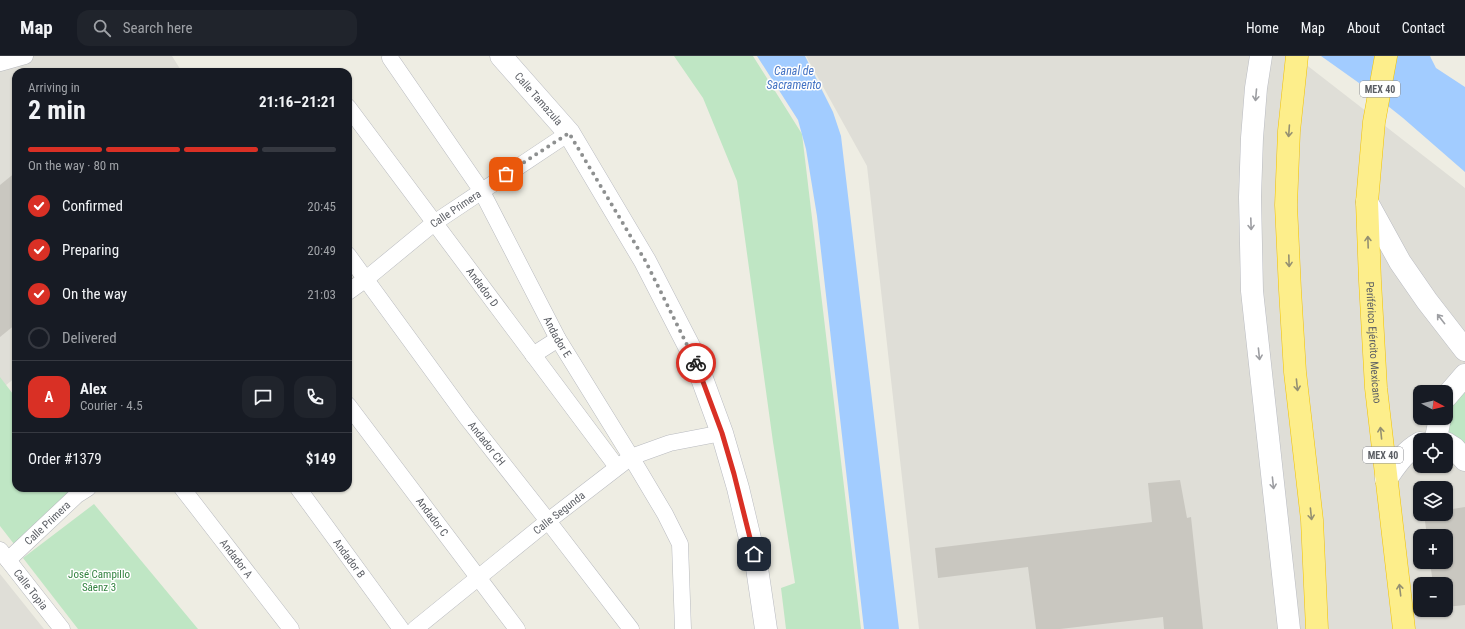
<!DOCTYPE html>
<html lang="en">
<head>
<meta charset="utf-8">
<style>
	body { margin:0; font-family:"Roboto Condensed",sans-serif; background:#20242c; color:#f1f3f6; height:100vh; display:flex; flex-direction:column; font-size:15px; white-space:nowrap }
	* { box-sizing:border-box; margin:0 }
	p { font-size:13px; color:#9ea1a6 }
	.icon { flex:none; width:22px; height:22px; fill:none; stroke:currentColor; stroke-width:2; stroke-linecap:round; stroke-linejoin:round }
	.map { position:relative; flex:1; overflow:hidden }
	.side { position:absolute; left:12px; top:12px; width:340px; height:424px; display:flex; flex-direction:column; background:#171b24; border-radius:12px; box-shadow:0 1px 3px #0004 }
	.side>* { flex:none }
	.needle { width:26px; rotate:97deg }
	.buttons { position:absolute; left:1413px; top:329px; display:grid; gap:8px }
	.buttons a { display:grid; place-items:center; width:40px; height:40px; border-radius:8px; background:#171b24; box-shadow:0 1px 3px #0004; font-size:20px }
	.pin { position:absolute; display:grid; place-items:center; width:34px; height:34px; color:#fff; margin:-17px; border-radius:8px; box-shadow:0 2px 6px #0006 }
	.courier { position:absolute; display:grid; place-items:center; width:40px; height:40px; margin:-20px; border:3px solid #d93025; border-radius:50%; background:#fff; color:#222; box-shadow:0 1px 5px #0007 }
	.summary em { font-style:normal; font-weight:700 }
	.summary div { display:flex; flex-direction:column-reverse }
	.summary { display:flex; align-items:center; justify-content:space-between; height:68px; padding:0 16px }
	h1 { font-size:26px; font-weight:700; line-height:30px }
	.bar { display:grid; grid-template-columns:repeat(4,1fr); gap:6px 4px; align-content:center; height:48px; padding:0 16px }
	.bar i { height:5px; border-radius:3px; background:#363941 }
	.bar .on { background:#d93025 }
	.bar p { grid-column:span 4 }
	.line { display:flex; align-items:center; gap:10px; padding:0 16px; border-top:1px solid #363941 }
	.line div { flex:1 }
	.round { display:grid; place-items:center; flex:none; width:42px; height:42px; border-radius:12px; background:#20242c }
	ol { padding:0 16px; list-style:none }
	li { display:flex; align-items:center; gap:12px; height:44px }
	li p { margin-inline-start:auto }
	li .icon { padding:4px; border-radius:50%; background:#d93025; color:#fff; stroke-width:4 }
	li:last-child { color:#9ea1a6 }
	li i { width:22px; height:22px; border:2px solid #363941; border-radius:50% }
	header { display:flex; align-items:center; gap:24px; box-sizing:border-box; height:56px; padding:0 20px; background:#171b24; border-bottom:1px solid #363941 }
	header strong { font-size:19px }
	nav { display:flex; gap:22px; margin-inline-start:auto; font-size:14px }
	.search { width:280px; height:36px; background:#20242c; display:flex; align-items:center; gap:10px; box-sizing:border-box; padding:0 14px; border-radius:12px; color:#9ea1a6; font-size:15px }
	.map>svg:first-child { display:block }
	.industrial { fill:#dfded7; fill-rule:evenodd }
	.green { fill:#bfe6c4 }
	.water { fill:#a2ccff }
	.building { fill:#c9c7c0 }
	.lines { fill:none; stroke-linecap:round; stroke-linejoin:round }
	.street-casing { stroke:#b8babf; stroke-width:17 }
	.secondary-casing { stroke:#b9bbc1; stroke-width:23 }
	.highway-casing { stroke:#f1c200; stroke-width:23 }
	.street { stroke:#fff; stroke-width:16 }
	.secondary { stroke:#fff; stroke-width:22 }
	.highway { stroke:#fdee8b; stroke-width:22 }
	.oneway { stroke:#9d9ea2 }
	.oneway2 { stroke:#949072 }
	.done { stroke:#8e9090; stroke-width:4; stroke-dasharray:0 7.2 }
	.route { stroke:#d93025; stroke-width:5 }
	.labels { text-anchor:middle; stroke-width:3; stroke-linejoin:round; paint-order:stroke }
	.shield { fill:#fff; stroke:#8c8e92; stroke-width:1 }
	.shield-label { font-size:10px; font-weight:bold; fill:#5b5e64 }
	.street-label { font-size:11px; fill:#5b5e64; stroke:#fff }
	.park-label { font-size:11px; fill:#338340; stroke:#fff }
	.water-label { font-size:12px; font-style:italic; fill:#4373c4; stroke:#fff }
</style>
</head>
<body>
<header>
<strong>Map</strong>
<div class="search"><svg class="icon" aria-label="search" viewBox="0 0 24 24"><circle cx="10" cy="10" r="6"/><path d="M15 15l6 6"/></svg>Search here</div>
<nav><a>Home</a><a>Map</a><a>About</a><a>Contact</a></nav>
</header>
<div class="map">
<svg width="1465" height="573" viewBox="0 0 1465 573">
	<rect width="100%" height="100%" fill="#eeede3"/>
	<path class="industrial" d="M 0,0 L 172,0 L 182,16 L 16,16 L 16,321 L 0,334 Z
		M 806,0 L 1295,0 L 1465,132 L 1465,573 L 919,573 L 867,110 ZM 1420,336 L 1446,336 L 1446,362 L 1420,362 ZM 1420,384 L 1446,384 L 1446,410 L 1420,410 ZM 1420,432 L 1446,432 L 1446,458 L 1420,458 ZM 1420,480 L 1446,480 L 1446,506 L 1420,506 ZM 1420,528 L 1446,528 L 1446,554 L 1420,554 Z
		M 0,518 L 44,573 L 0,573 Z"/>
	<path class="green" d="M 674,0 L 753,0 L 802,78 L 861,573 L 786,573 L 781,532 L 795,527 L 773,386 L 737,125 L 703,42 Z
		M 0,321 L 16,342 L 16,432 L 78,432 L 14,488 L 0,470 Z
		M 1465,329 L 1465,394 L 1447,378 C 1447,359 1449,342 1465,329 Z
		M 94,448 L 198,573 L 78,573 L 23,502 Z"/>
	<path class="water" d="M 757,0 L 805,0 L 833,56 L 841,80 L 899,573 L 864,573 L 817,160 L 806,93 L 798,64 Z
		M 1321,0 L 1430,0 L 1436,12 L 1465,31 L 1465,116 L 1403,62 L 1359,27 Z"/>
	<path class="building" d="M 16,116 L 16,268 L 0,281 L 0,129 Z
		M 1180,424 L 1187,462 L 1191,461 L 1203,573 L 1164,573 L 1163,561 L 1060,573 L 1036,573 L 1028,511 L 938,522 L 935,492 L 1152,466 L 1148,427 Z
		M 1465,451 L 1465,549 L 1446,551 L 1446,528 L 1433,528 L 1430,506 L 1446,506 L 1446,480 L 1427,480 L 1424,458 L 1446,458 L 1446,454 Z"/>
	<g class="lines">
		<defs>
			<g id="street">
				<path id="s1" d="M 390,2 L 481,134 L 558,283 L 631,401 L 665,458 L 680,488 L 683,573"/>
				<path d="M 0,7 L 25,0"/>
				<path id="s2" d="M 348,51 L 617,411"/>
				<path id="s3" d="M 348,199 L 467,362 L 548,465 L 631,573"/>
				<path id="s4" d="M 348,236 L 366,223 L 434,167 L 569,77"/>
				<path d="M 533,299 L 558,283"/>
				<path id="s5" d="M 348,349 L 517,573"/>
				<path id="s6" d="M 182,432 L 291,573"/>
				<path id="s7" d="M 298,432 L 401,573"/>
				<path id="s8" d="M 0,494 L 62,573"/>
				<path id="s9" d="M 8,504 L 77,439 L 88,432"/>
				<path id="s10" d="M 415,573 L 548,465 L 631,401 L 670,387 L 722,377"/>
			</g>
			<g id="secondary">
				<path id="s11" d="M 501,0 L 569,77 L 645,205 L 693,298 L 722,377 L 738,432 L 757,512 L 766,573"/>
				<path d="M 1261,0 L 1256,32 L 1252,82 L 1250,141 L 1252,235 L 1289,573"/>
				<path d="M 1367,146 L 1400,206 L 1427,245 L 1465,294"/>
				<path d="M 1446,341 L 1465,319"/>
				<path d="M 1436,382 L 1440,362"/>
				<path d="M 1446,387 L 1454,392 L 1465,404"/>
				<path d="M 1386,423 C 1396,409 1404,396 1420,387"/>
			</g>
			<g id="highway">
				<path d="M 1297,0 L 1289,75 L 1286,149 L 1290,234 L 1295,316 L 1312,464 L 1317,573"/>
				<path id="s12" d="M 1386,0 L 1374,66 L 1367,146 L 1370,225 L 1376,332 L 1404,573"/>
			</g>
		</defs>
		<use href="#street" class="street-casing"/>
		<use href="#secondary" class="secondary-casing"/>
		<use href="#highway" class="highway-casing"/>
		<use href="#street" class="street"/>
		<use href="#secondary" class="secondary"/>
		<use href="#highway" class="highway"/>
	</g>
	<defs><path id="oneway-shaft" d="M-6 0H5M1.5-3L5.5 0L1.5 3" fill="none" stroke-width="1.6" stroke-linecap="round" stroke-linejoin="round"/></defs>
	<g class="oneway">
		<use href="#oneway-shaft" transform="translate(1256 39) rotate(95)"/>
		<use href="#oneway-shaft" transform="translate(1251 168) rotate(88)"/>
		<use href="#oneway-shaft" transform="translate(1441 263) rotate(-128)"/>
		<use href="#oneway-shaft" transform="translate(1259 298) rotate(84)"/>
		<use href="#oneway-shaft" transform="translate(1273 427) rotate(84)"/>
	</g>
	<g class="oneway2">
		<use href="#oneway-shaft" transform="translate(1289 75) rotate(94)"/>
		<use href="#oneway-shaft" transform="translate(1368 186) rotate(-92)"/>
		<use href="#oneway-shaft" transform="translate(1289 205) rotate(88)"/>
		<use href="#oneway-shaft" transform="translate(1297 329) rotate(84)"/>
		<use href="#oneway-shaft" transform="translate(1381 377) rotate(-96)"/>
		<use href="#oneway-shaft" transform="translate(1311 458) rotate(84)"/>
		<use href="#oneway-shaft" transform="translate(1400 534) rotate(-97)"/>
	</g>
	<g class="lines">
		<path class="done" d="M 506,118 L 569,77 L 646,206 L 696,307"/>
		<path class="route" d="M 696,307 L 722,377 L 734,418 L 754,498"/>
	</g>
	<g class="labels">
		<g class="shield">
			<rect x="1360" y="25" width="40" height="16" rx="3"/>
			<rect x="1363" y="391" width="40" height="16" rx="3"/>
		</g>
		<g class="shield-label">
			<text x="1380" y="37">MEX 40</text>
			<text x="1383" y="403">MEX 40</text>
		</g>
		<g class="street-label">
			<text dy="4" stroke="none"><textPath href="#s11" startOffset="57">Calle Tamazula</textPath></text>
			<text dy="4" stroke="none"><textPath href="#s4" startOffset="136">Calle Primera</textPath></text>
			<text dy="4" stroke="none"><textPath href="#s2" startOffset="225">Andador D</textPath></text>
			<text dy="4" stroke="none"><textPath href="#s1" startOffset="326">Andador E</textPath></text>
			<text dy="4" stroke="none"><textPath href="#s12" startOffset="288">Periférico Ejército Mexicano</textPath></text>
			<text dy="4" stroke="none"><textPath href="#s3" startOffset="234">Andador CH</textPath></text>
			<text dy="4" stroke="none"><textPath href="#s10" startOffset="185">Calle Segunda</textPath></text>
			<text dy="4" stroke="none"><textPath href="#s5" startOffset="140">Andador C</textPath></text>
			<text dy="4" stroke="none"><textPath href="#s9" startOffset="54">Calle Primera</textPath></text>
			<text dy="4" stroke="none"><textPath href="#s6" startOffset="89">Andador A</textPath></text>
			<text dy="4" stroke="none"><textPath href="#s7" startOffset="87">Andador B</textPath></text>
			<text dy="4" stroke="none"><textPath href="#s8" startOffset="50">Calle Topia</textPath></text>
		</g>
		<g class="park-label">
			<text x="99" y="522">José Campillo<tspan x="99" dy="13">Sáenz 3</tspan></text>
		</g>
		<g class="water-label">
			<text x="794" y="19">Canal de<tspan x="794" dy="14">Sacramento</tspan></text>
		</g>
	</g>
</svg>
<div class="buttons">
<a><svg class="needle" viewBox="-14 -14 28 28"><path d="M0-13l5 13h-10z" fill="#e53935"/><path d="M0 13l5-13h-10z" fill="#9ea1a6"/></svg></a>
<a><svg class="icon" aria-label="locate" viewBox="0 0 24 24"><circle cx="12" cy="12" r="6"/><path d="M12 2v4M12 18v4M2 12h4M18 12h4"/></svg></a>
<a><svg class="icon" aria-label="layers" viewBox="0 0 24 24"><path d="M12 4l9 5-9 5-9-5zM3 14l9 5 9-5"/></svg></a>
<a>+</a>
<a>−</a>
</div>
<div class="pin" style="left:506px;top:118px;background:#ea580c"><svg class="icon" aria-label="bag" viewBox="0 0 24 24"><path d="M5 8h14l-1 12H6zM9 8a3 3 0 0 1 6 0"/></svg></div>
<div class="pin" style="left:754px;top:498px;background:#1f2937"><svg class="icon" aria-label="home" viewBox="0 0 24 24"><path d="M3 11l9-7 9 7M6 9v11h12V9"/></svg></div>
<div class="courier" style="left:696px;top:307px"><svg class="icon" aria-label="bike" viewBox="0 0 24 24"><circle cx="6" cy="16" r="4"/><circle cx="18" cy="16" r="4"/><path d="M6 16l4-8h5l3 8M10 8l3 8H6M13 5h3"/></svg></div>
<section class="side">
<div class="summary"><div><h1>2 min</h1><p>Arriving in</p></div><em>21:16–21:21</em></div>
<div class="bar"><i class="on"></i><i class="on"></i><i class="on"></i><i></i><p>On the way · 80 m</p></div>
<ol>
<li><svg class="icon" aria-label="check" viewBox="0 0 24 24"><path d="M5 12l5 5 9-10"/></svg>Confirmed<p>20:45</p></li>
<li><svg class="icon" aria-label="check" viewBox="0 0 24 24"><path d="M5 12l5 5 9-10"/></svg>Preparing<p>20:49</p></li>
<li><svg class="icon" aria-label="check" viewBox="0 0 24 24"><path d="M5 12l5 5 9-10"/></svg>On the way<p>21:03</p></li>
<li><i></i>Delivered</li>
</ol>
<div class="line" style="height:72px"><b class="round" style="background:#d93025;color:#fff">A</b><div><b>Alex</b><p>Courier · 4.5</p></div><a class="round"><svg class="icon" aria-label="chat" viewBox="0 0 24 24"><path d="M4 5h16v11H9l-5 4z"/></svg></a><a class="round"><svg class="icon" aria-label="phone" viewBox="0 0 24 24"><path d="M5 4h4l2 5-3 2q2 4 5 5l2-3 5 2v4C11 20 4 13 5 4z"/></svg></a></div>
<div class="line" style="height:52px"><div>Order #1379</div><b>$149</b></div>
</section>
</div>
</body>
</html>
